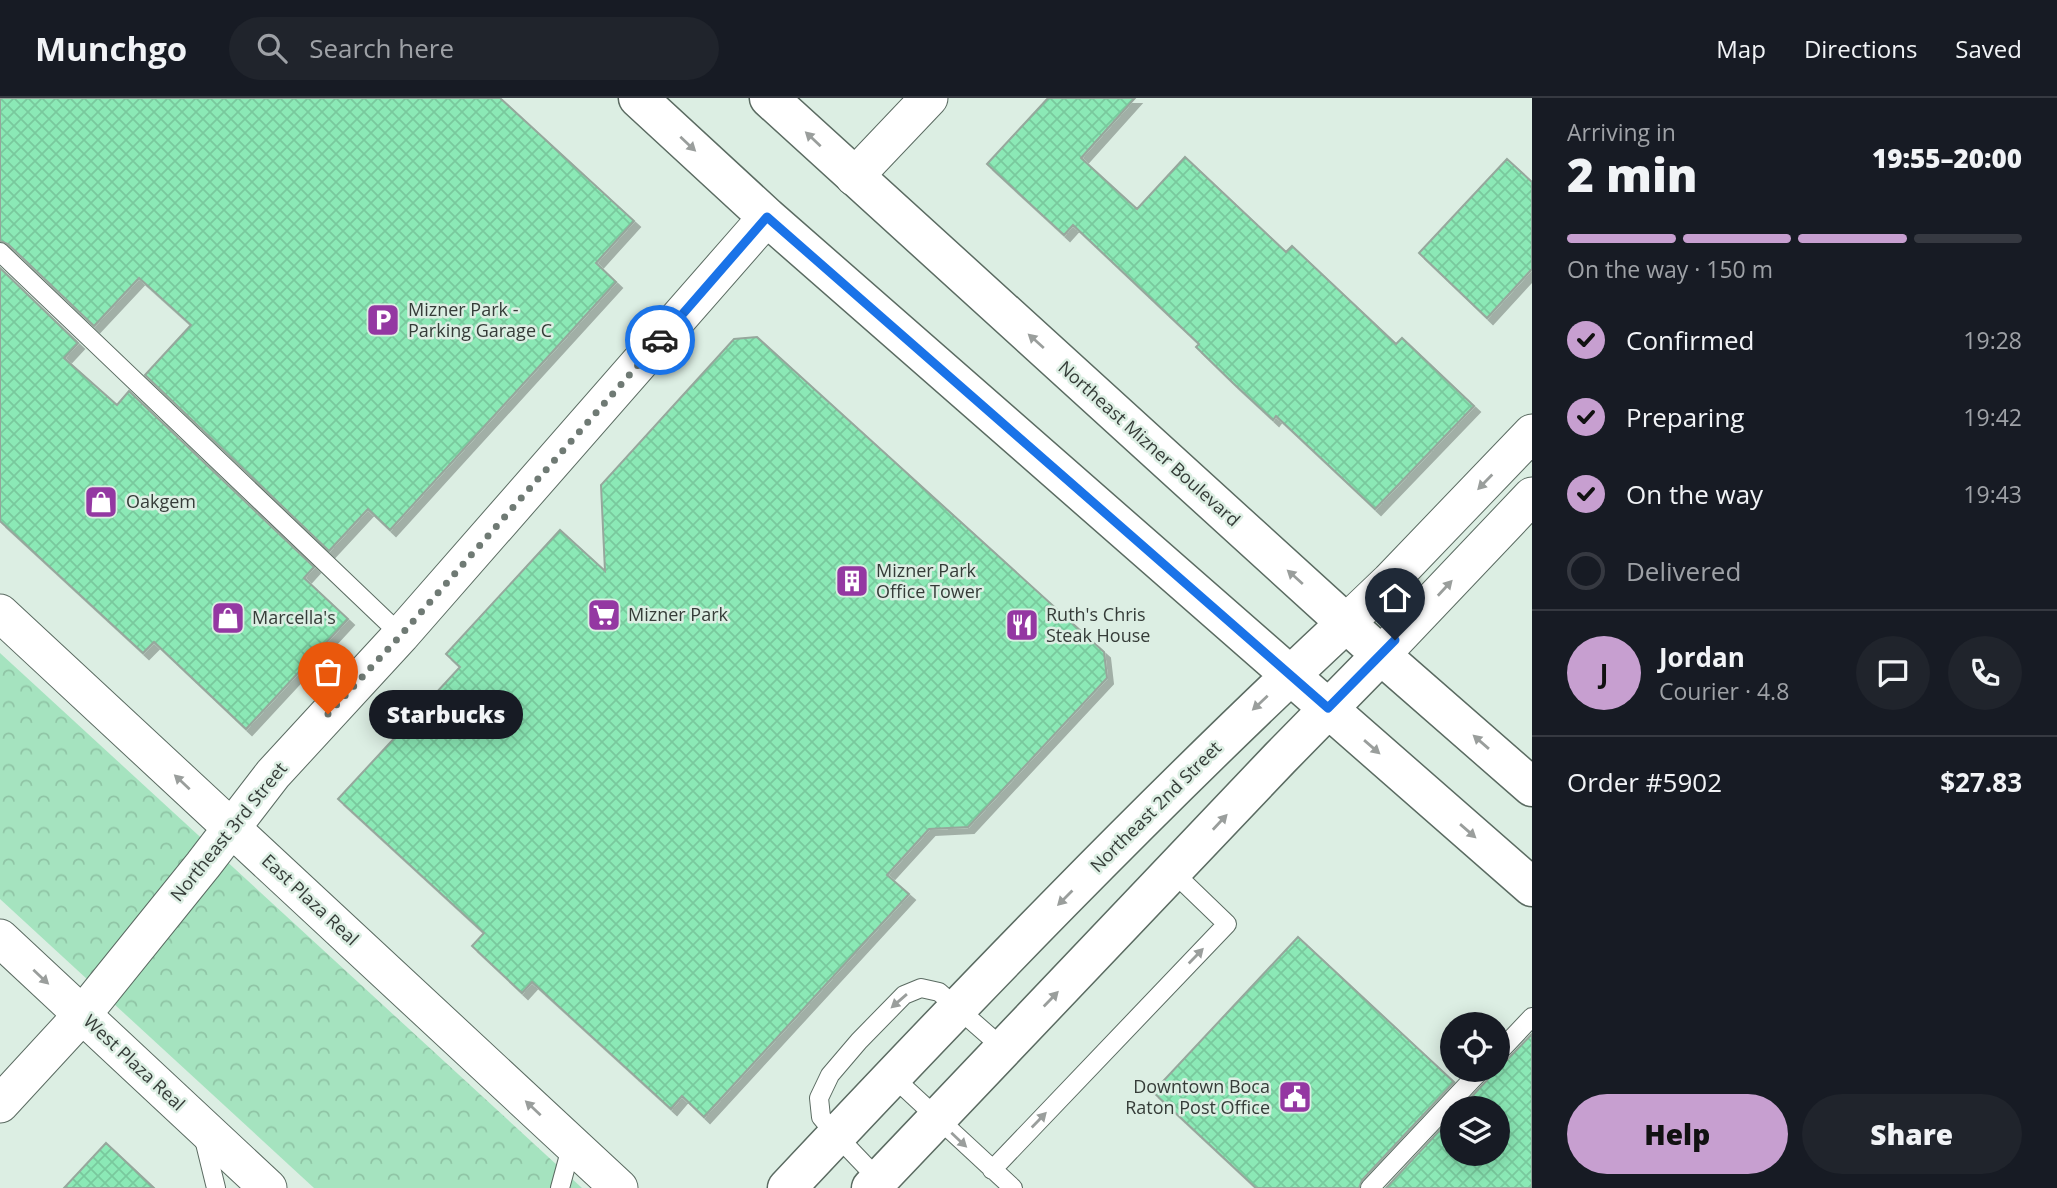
<!DOCTYPE html>
<html lang="en">
<head>
<meta charset="utf-8">
<style>
	body { margin:0; font-family:"Open Sans",sans-serif; background:#20242c; color:#f1f3f6; height:100vh; display:flex; flex-direction:column; font-size:26px; white-space:nowrap }
	* { box-sizing:border-box; margin:0 }
	p { font-size:23px; color:#9ea1a6 }
	.icon { flex:none; width:38px; height:38px; fill:none; stroke:currentColor; stroke-width:2; stroke-linecap:round; stroke-linejoin:round }
	.map { position:relative; flex:1; overflow:hidden }
	.side { display:flex; flex-direction:column; background:#171b24; width:525px }
	.side>* { flex:none }
	.tools { position:absolute; left:1440px; top:914px; display:grid; gap:14px }
	.tools a { display:grid; place-items:center; width:70px; height:70px; border-radius:50%; background:#171b24; box-shadow:0 4px 18px #0003; font-size:35px }
	.pin { position:absolute; display:grid; place-items:center; width:60px; height:60px; color:#fff; margin:-72px -30px; border-radius:50% 50% 50% 0; rotate:-45deg; box-shadow:0 0 7px #0007 }
	.pin .icon { rotate:45deg }
	.courier { position:absolute; display:grid; place-items:center; width:70px; height:70px; margin:-35px; border:5px solid #1a73e8; border-radius:50%; background:#fff; color:#222; box-shadow:0 2px 9px #0007 }
	.bubble { position:absolute; height:49px; border-radius:24px; background:#171b24; box-shadow:0 4px 18px #0003; font-size:23px; font-weight:800; line-height:49px; text-align:center }
	.head em { font-style:normal; font-weight:800 }
	.head div { display:flex; flex-direction:column-reverse }
	.head { display:flex; align-items:center; justify-content:space-between; height:119px; padding:0 35px }
	h1 { font-size:46px; font-weight:800; line-height:52px }
	.bar { display:grid; grid-template-columns:repeat(4,1fr); gap:10px 7px; align-content:center; height:84px; padding:0 35px }
	.bar i { height:9px; border-radius:5px; background:#363941 }
	.bar .on { background:#c79fd0 }
	.bar p { grid-column:span 4 }
	.line { display:flex; align-items:center; gap:18px; padding:0 35px; border-top:2px solid #363941 }
	.line div { flex:1 }
	.round { display:grid; place-items:center; flex:none; width:74px; height:74px; border-radius:37px; background:#20242c }
	ol { padding:0 35px; list-style:none }
	li { display:flex; align-items:center; gap:21px; height:77px }
	li p { margin-inline-start:auto }
	li .icon { padding:7px; border-radius:50%; background:#c79fd0; color:#111; stroke-width:4 }
	li:last-child { color:#9ea1a6 }
	li i { width:38px; height:38px; border:4px solid #363941; border-radius:50% }
	.primary-button { display:flex; gap:14px; margin-top:auto; padding:14px 35px }
	.primary-button a { flex:1; height:80px; border-radius:42px; background:#c79fd0; color:#111; font-size:28px; font-weight:800; line-height:80px; text-align:center }
	.primary-button a+a { background:#20242c; color:#f1f3f6 }
	header { display:flex; align-items:center; gap:42px; box-sizing:border-box; height:98px; padding:0 35px; background:#171b24; border-bottom:2px solid #363941 }
	header strong { font-size:33px }
	nav { display:flex; gap:38px; margin-inline-start:auto; font-size:24px }
	.search { width:490px; height:63px; background:#20242c; display:flex; align-items:center; gap:18px; box-sizing:border-box; padding:0 24px; border-radius:38px; color:#9ea1a6; font-size:26px }
	main { display:flex; flex:1; min-height:0 }
	.map>svg:first-child { display:block }
	.park { fill:url(#park-crowns) }
	.building { fill:url(#building-cross-hatch); stroke:#96a79c; stroke-width:2; filter:url(#shadow) }
	.lines { fill:none; stroke-linecap:round; stroke-linejoin:round }
	.lane-casing { stroke:#5b6b62; stroke-width:20 }
	.street-casing { stroke:#5b6b62; stroke-width:39 }
	.secondary-casing { stroke:#5b6b62; stroke-width:41 }
	.lane { stroke:#fff; stroke-width:18 }
	.street { stroke:#fff; stroke-width:37 }
	.secondary { stroke:#fff; stroke-width:38 }
	.oneway { fill:#9a9e9c }
	.done { stroke:#6f7a74; stroke-width:7; stroke-dasharray:0 12.6 }
	.route { stroke:#1a73e8; stroke-width:9 }
	.labels { text-anchor:middle; stroke-width:5; stroke-linejoin:round; paint-order:stroke }
	.poi-label { font-size:18px; fill:#353c38; stroke:#dceee3; text-anchor:start }
	.street-label { font-size:18px; fill:#353c38; stroke:#dceee3 }
</style>
</head>
<body>
<header>
<strong>Munchgo</strong>
<div class="search"><svg class="icon" aria-label="search" viewBox="0 0 24 24"><circle cx="10" cy="10" r="6"/><path d="M15 15l6 6"/></svg>Search here</div>
<nav><a>Map</a><a>Directions</a><a>Saved</a></nav>
</header>
<main>
<div class="map">
<svg width="1532" height="1090" viewBox="0 0 1532 1090">
	<defs>
		<pattern id="park-crowns" width="20" height="18" patternUnits="userSpaceOnUse" patternTransform="scale(1.75)"><rect width="20" height="18" fill="#a5e3bf"/><path d="M2 6a3 3 0 1 1 6 0M12 15a3 3 0 1 1 6 0" fill="none" stroke="#8fc4a5"/></pattern>
		<pattern id="building-cross-hatch" width="8" height="8" patternUnits="userSpaceOnUse" patternTransform="scale(1.75)"><rect width="8" height="8" fill="#8be9b6"/><path d="M0 0l8 8M0 8l8-8" fill="none" stroke="#79c99d"/></pattern>
		<filter id="shadow"><feDropShadow dx="6" dy="6" stdDeviation="0" flood-color="#0004"/></filter>
	</defs>
	<rect width="100%" height="100%" fill="#dceee3"/>
	<path class="park" d="M 0,555 L 582,1090 L 314,1090 L 0,801 Z"/>
	<path class="building" d="M 0,0 L 500,0 L 634,123 L 596,165 L 616,184 L 390,432 L 368,411 L 329,453 L 145,277 L 191,227 L 139,180 L 94,228 L 8,146 L 0,143 Z
		M 1048,0 L 1135,0 L 1081,60 L 1137,111 L 1185,59 L 1286,154 L 1292,148 L 1396,246 L 1402,240 L 1474,308 L 1375,411 L 1276,318 L 1273,322 L 1233,285 L 1196,249 L 1199,246 L 1073,127 L 1064,137 L 987,66 Z
		M 1507,61 L 1532,84 L 1532,171 L 1487,220 L 1419,155 Z
		M 0,170 L 78,245 L 64,260 L 117,307 L 129,293 L 314,469 L 304,480 L 348,521 L 246,631 L 154,544 L 143,555 L 0,423 Z
		M 757,239 L 1104,554 L 1107,580 L 968,729 L 929,731 L 887,777 L 909,796 L 704,1019 L 682,998 L 671,1011 L 532,884 L 522,895 L 472,848 L 484,835 L 338,701 L 460,569 L 446,556 L 560,432 L 605,473 L 601,387 L 734,241 Z
		M 1298,839 L 1454,984 L 1362,1082 L 1359,1090 L 1256,1090 L 1153,994 Z
		M 1532,936 L 1532,1090 L 1386,1090 L 1452,1019 L 1452,1055 L 1498,1055 L 1498,1010 L 1461,1010 L 1490,979 L 1493,971 L 1498,971 L 1498,966 L 1506,963 Z
		M 106,1045 L 154,1090 L 64,1090 Z"/>
	<g class="lines">
		<defs>
			<path id="lane" d="M 0,154 L 401,537
				M 1498,955 L 1532,919
				M 892,978 L 1013,1090
				M 203,1037 L 216,1090
				M 992,1072 L 1227,826 L 1173,774
				M 879,1082 L 836,1037 L 821,1019 L 819,1000 L 830,977 L 859,943 L 904,897 L 921,890 L 939,894 L 1004,951
				M 560,1090 L 572,1046
				M 1370,1090 L 1482,971"/>
			<path id="street" d="M 854,79 L 929,0
				M 0,515 L 619,1090
				M 1346,525 L 1390,483 L 1532,335
				M 1381,557 L 1532,398
				M 0,840 L 268,1090
				M 0,1006 L 82,917 L 203,767 L 273,676 L 401,537 L 767,119"/>
			<path id="secondary" d="M 638,0 L 767,119 L 1532,789
				M 769,0 L 1381,557 L 1532,689
				M 787,1090 C 968,897 1152,706 1346,525
				M 871,1090 L 1280,660 L 1381,557"/>
		</defs>
		<use href="#lane" class="lane-casing"/>
		<use href="#street" class="street-casing"/>
		<use href="#secondary" class="secondary-casing"/>
		<use href="#lane" class="lane"/>
		<use href="#street" class="street"/>
		<use href="#secondary" class="secondary"/>
	</g>
	<defs><path id="oneway-solid" d="M-6-.8H1V-3.2L6.5 0L1 3.2V.8H-6Z" transform="scale(1.75)"/></defs>
	<g class="oneway">
		<use href="#oneway-solid" transform="translate(813 41) rotate(-137)"/>
		<use href="#oneway-solid" transform="translate(688 46) rotate(43)"/>
		<use href="#oneway-solid" transform="translate(1036 243) rotate(-138)"/>
		<use href="#oneway-solid" transform="translate(1485 384) rotate(134)"/>
		<use href="#oneway-solid" transform="translate(1295 479) rotate(-138)"/>
		<use href="#oneway-solid" transform="translate(1445 490) rotate(-47)"/>
		<use href="#oneway-solid" transform="translate(1260 605) rotate(137)"/>
		<use href="#oneway-solid" transform="translate(1481 644) rotate(-139)"/>
		<use href="#oneway-solid" transform="translate(1372 649) rotate(41)"/>
		<use href="#oneway-solid" transform="translate(182 684) rotate(-137)"/>
		<use href="#oneway-solid" transform="translate(1220 724) rotate(-47)"/>
		<use href="#oneway-solid" transform="translate(1468 733) rotate(41)"/>
		<use href="#oneway-solid" transform="translate(1065 800) rotate(135)"/>
		<use href="#oneway-solid" transform="translate(1196 858) rotate(-46)"/>
		<use href="#oneway-solid" transform="translate(41 879) rotate(43)"/>
		<use href="#oneway-solid" transform="translate(1051 901) rotate(-46)"/>
		<use href="#oneway-solid" transform="translate(899 903) rotate(139)"/>
		<use href="#oneway-solid" transform="translate(533 1010) rotate(-137)"/>
		<use href="#oneway-solid" transform="translate(1039 1022) rotate(-46)"/>
		<use href="#oneway-solid" transform="translate(959 1042) rotate(43)"/>
	</g>
	<g class="lines">
		<path class="done" d="M 328,616 L 401,537 L 660,242"/>
		<path class="route" d="M 660,242 L 767,119 L 1328,610 L 1395,542"/>
	</g>
	<defs>
		<symbol id="parking-square" viewBox="-11 -11 22 22"><rect x="-9" y="-9" width="18" height="18" rx="4" fill="#9438a2" stroke="#dceee3"/><path d="M-3.5-5.5H1a3.5 3.5 0 0 1 0 7H-1V5.5H-3.5ZM-1-3.4V-.6H.8a1.4 1.4 0 0 0 0-2.8Z" fill="#fff"/></symbol>
		<symbol id="shop-square" viewBox="-11 -11 22 22"><rect x="-9" y="-9" width="18" height="18" rx="4" fill="#9438a2" stroke="#dceee3"/><path d="M-5-2.5h2.3a2.7 3.5 0 0 1 5.4 0H5L5.5 6h-11ZM-1.5-2.5h3a1.5 2.3 0 0 0-3 0Z" fill="#fff"/></symbol>
		<symbol id="building-square" viewBox="-11 -11 22 22"><rect x="-9" y="-9" width="18" height="18" rx="4" fill="#9438a2" stroke="#dceee3"/><path d="M-4-6H4V6H1V3H-1V6H-4ZM-2.5-4.3h1.7v1.8h-1.7ZM.8-4.3h1.7v1.8H.8ZM-2.5-1h1.7V.8h-1.7ZM.8-1h1.7V.8H.8Z" fill="#fff"/></symbol>
		<symbol id="supermarket-square" viewBox="-11 -11 22 22"><rect x="-9" y="-9" width="18" height="18" rx="4" fill="#9438a2" stroke="#dceee3"/><path d="M-6-5.5h2.5l.6 2H6L4.5 2H-2.5L-4.4-4H-6ZM-1.5 3.2a1.3 1.3 0 1 0 .1 0ZM3 3.2a1.3 1.3 0 1 0 .1 0Z" fill="#fff"/></symbol>
		<symbol id="restaurant-square" viewBox="-11 -11 22 22"><rect x="-9" y="-9" width="18" height="18" rx="4" fill="#9438a2" stroke="#dceee3"/><path d="M-5-6h1v4h1v-4h1v4h1v-4h1v5L-1.5 .5V6h-2V.5L-5-1ZM5-6V6H3V1.5H1.5Q1.5-4 5-6Z" fill="#fff"/></symbol>
		<symbol id="civic-square" viewBox="-11 -11 22 22"><rect x="-9" y="-9" width="18" height="18" rx="4" fill="#9438a2" stroke="#dceee3"/><path d="M-.6-6.5H3V-4.5H.6V-3L4-1V1h2V6H-6V1h2V-1L-.6-3ZM-1.2 2.5V6h2.4V2.5Z" fill="#fff"/></symbol>
	</defs>
	<g fill-rule="evenodd">
		<use href="#parking-square" x="364" y="203" width="38" height="38"/>
		<use href="#shop-square" x="82" y="385" width="38" height="38"/>
		<use href="#building-square" x="833" y="464" width="38" height="38"/>
		<use href="#supermarket-square" x="585" y="498" width="38" height="38"/>
		<use href="#shop-square" x="209" y="501" width="38" height="38"/>
		<use href="#restaurant-square" x="1003" y="508" width="38" height="38"/>
		<use href="#civic-square" x="1276" y="980" width="38" height="38"/>
	</g>
	<g class="labels">
		<g class="poi-label">
			<text x="408" y="218">Mizner Park -<tspan x="408" dy="21">Parking Garage C</tspan></text>
			<text x="126" y="410">Oakgem</text>
			<text x="876" y="479">Mizner Park<tspan x="876" dy="21">Office Tower</tspan></text>
			<text x="628" y="523">Mizner Park</text>
			<text x="1046" y="523">Ruth's Chris<tspan x="1046" dy="21">Steak House</tspan></text>
			<text x="252" y="526">Marcella's</text>
			<text x="1270" y="995" text-anchor="end">Downtown Boca<tspan x="1270" dy="21">Raton Post Office</tspan></text>
		</g>
		<g class="street-label">
			<text transform="translate(1149 346) rotate(42)" y="6">Northeast Mizner Boulevard</text>
			<text transform="translate(1156 709) rotate(-45)" y="6">Northeast 2nd Street</text>
			<text transform="translate(229 734) rotate(-51)" y="6">Northeast 3rd Street</text>
			<text transform="translate(310 802) rotate(43)" y="6">East Plaza Real</text>
			<text transform="translate(134 965) rotate(43)" y="6">West Plaza Real</text>
		</g>
	</g>
</svg>
<div class="tools">
<a><svg class="icon" aria-label="locate" viewBox="0 0 24 24"><circle cx="12" cy="12" r="6"/><path d="M12 2v4M12 18v4M2 12h4M18 12h4"/></svg></a>
<a><svg class="icon" aria-label="layers" viewBox="0 0 24 24"><path d="M12 4l9 5-9 5-9-5zM3 14l9 5 9-5"/></svg></a>
</div>
<div class="pin" style="left:328px;top:616px;background:#ea580c"><svg class="icon" aria-label="bag" viewBox="0 0 24 24"><path d="M5 8h14l-1 12H6zM9 8a3 3 0 0 1 6 0"/></svg></div>
<div class="pin" style="left:1395px;top:542px;background:#1f2937"><svg class="icon" aria-label="home" viewBox="0 0 24 24"><path d="M3 11l9-7 9 7M6 9v11h12V9"/></svg></div>
<div class="courier" style="left:660px;top:242px"><svg class="icon" aria-label="car" viewBox="0 0 24 24"><path d="M5 17H2v-5l4-1 3-4h7l3 4 3 1v5h-3M9 17h6M6 11h13"/><circle cx="7" cy="17" r="2"/><circle cx="17" cy="17" r="2"/></svg></div>
<div class="bubble" style="left:369px;top:592px;width:154px">Starbucks</div>
</div>
<section class="side">
<div class="head"><div><h1>2 min</h1><p>Arriving in</p></div><em>19:55–20:00</em></div>
<div class="bar"><i class="on"></i><i class="on"></i><i class="on"></i><i></i><p>On the way · 150 m</p></div>
<ol>
<li><svg class="icon" aria-label="check" viewBox="0 0 24 24"><path d="M5 12l5 5 9-10"/></svg>Confirmed<p>19:28</p></li>
<li><svg class="icon" aria-label="check" viewBox="0 0 24 24"><path d="M5 12l5 5 9-10"/></svg>Preparing<p>19:42</p></li>
<li><svg class="icon" aria-label="check" viewBox="0 0 24 24"><path d="M5 12l5 5 9-10"/></svg>On the way<p>19:43</p></li>
<li><i></i>Delivered</li>
</ol>
<div class="line" style="height:126px"><b class="round" style="background:#c79fd0;color:#111">J</b><div><b>Jordan</b><p>Courier · 4.8</p></div><a class="round"><svg class="icon" aria-label="chat" viewBox="0 0 24 24"><path d="M4 5h16v11H9l-5 4z"/></svg></a><a class="round"><svg class="icon" aria-label="phone" viewBox="0 0 24 24"><path d="M5 4h4l2 5-3 2q2 4 5 5l2-3 5 2v4C11 20 4 13 5 4z"/></svg></a></div>
<div class="line" style="height:91px"><div>Order #5902</div><b>$27.83</b></div>
<div class="primary-button"><a>Help</a><a>Share</a></div>
</section>
</main>
</body>
</html>
